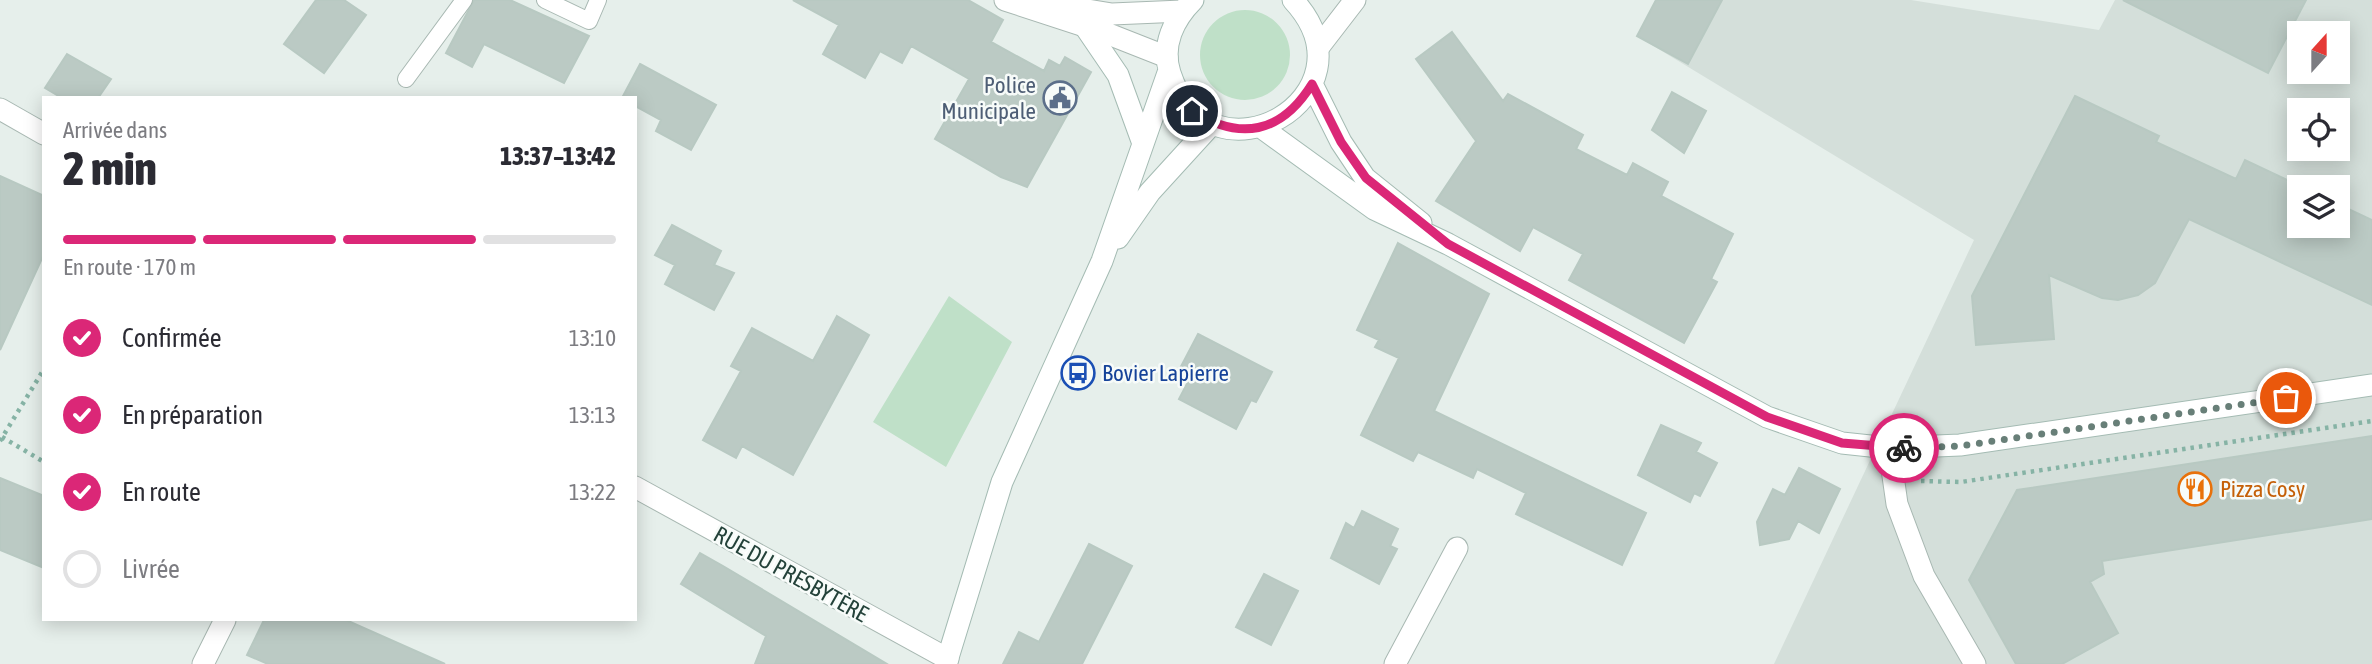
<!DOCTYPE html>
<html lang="fr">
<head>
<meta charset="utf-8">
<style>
	body { margin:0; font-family:"Asap Condensed",sans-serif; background:#f2f2f3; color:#2b2b33; height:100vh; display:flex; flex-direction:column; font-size:26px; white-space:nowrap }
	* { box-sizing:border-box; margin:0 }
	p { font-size:23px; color:#7c7c81 }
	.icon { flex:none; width:38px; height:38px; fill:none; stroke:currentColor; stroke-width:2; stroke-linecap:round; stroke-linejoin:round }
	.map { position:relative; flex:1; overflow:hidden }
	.sheet { position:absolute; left:42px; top:96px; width:595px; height:525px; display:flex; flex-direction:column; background:#fff; border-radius:0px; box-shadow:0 4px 18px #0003 }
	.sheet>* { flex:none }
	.needle { width:46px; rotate:21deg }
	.buttons { position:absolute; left:2287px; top:21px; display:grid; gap:14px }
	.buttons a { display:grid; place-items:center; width:63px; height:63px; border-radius:0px; background:#fff; box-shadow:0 4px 18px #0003; font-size:35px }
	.pin { position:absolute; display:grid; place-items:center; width:60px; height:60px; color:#fff; margin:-30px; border:4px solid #fff; border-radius:50%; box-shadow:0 2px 7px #0007 }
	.courier { position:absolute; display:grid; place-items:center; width:70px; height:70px; margin:-35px; border:5px solid #db2777; border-radius:50%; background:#fff; color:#222; box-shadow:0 2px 9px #0007 }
	.head em { font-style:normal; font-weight:800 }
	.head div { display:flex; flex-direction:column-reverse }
	.head { display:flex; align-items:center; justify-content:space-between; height:119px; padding:0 21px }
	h1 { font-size:46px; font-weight:800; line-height:52px }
	.bar { display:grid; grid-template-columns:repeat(4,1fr); gap:10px 7px; align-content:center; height:84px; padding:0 21px }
	.bar i { height:9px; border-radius:5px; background:#e1e1e2 }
	.bar .current { background:#db2777 }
	.bar p { grid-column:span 4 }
	ol { padding:0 21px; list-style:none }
	li { display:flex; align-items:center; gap:21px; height:77px }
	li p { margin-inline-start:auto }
	li .icon { padding:7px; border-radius:50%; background:#db2777; color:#fff; stroke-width:4 }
	li:last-child { color:#7c7c81 }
	li i { width:38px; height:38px; border:4px solid #e1e1e2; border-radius:50% }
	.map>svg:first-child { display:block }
	.built { fill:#d4dfda; fill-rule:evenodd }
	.green { fill:#bfe0c8 }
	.building { fill:#bbcac4; stroke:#b8c9c2; stroke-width:2 }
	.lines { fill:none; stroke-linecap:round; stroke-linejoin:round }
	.service-casing { stroke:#a8b8b2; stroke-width:18 }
	.minor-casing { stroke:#a8b8b2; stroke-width:23 }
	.tertiary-casing { stroke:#a8b8b2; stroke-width:23 }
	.secondary-casing { stroke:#a4bbb3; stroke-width:23 }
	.path { stroke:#86b3a5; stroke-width:4.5; stroke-dasharray:3.5 5; stroke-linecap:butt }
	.service { stroke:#fff; stroke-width:16 }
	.minor { stroke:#fff; stroke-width:21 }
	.tertiary { stroke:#fff; stroke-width:21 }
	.secondary { stroke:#fff; stroke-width:21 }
	.done { stroke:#687f78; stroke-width:7; stroke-dasharray:0 12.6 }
	.route { stroke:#db2777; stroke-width:9 }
	.labels { text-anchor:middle; stroke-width:5; stroke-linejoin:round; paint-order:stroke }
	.service-label { font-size:23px; fill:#4e5e75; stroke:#f7fbf9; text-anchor:end }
	.transit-label { font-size:23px; fill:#164399; stroke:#f7fbf9; text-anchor:start }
	.food-label { font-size:23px; fill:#c56008; stroke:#f7fbf9; text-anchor:start }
	.street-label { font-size:23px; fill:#24423a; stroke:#f7fbf9 }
</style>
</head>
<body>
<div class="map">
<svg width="2372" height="664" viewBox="0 0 2372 664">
	<rect width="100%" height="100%" fill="#e6efeb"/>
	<path class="built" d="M 1656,0 L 1911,0 L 2099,30 L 2115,0 L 2372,0 L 2372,664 L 1774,664 L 1974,240 L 1637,36 ZM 2300,33 L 2338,33 L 2338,72 L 2300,72 ZM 2300,110 L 2338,110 L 2338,149 L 2300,149 ZM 2300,187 L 2338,187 L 2338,226 L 2300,226 Z"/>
	<path class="green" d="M1200 55a45 45 0 1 1 90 0a45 45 0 1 1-90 0Z
		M 949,296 L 1012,342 L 946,467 L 873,422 Z"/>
	<path class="building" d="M 316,0 L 344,0 L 366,15 L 324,73 L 284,44 Z
		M 474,0 L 510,0 L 589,36 L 564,83 L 484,44 L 472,67 L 446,53 Z
		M 793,0 L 968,0 L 1003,20 L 991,42 L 1044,71 L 1049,60 L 1060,66 L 1065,57 L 1091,72 L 1027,187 L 1001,177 L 935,139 L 969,79 L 911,46 L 902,63 L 880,51 L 865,78 L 823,54 L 839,25 Z
		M 1656,0 L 1722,0 L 1688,64 L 1637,36 Z
		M 2123,0 L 2306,0 L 2268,73 Z
		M 1452,32 L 1503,101 L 1508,94 L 1583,135 L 1576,149 L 1627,175 L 1633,163 L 1668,182 L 1661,196 L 1733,234 L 1711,279 L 1717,282 L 1684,343 L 1569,280 L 1583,254 L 1533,227 L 1520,251 L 1436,201 L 1476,141 L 1416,59 Z
		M 67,54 L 111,79 L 98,98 L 62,98 L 45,88 Z
		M 640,64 L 716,105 L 691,150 L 656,131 L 661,120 L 635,106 L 635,98 L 622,98 Z
		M 1672,92 L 1706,111 L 1684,153 L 1652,130 Z
		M 2075,96 L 2159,136 L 2156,142 L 2236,179 L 2245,160 L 2302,187 L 2300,187 L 2300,226 L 2338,226 L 2338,204 L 2372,220 L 2372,305 L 2189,219 L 2155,283 L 2138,295 L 2118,300 L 2102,298 L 2049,275 L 2054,339 L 1976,345 L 1972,296 Z
		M 0,176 L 44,196 L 44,254 L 0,350 Z
		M 672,225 L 721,251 L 714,265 L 734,273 L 714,310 L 665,284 L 675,265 L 655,255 Z
		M 1398,243 L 1489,294 L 1434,411 L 1646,513 L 1622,565 L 1516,514 L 1526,493 L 1477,469 L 1473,478 L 1418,452 L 1413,461 L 1361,435 L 1399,358 L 1375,347 L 1379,340 L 1357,330 Z
		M 837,316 L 869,335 L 793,475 L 742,446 L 736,458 L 703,440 L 741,371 L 731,366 L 752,328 L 813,361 Z
		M 1198,334 L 1272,372 L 1256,402 L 1251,400 L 1236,429 L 1179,399 L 1189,380 L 1177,374 Z
		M 1661,425 L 1701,443 L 1696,452 L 1717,463 L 1700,496 L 1694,493 L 1690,502 L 1638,475 Z
		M 2372,436 L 2372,519 L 2102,561 L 2104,574 L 2090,582 L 2118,633 L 2062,664 L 2016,664 L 1969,580 L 2017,490 Z
		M 1799,468 L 1840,489 L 1819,533 L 1798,521 L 1789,539 L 1760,545 L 1757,522 L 1773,489 L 1785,495 Z
		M 0,478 L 44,496 L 44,568 L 0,550 Z
		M 1362,511 L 1398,529 L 1390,546 L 1397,549 L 1379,584 L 1331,558 L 1346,523 L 1354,528 Z
		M 1089,544 L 1132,566 L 1082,664 L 1003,664 L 1019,632 L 1039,642 Z
		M 700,553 L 723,566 L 887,664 L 755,664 L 766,636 L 681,584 Z
		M 1264,574 L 1298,591 L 1271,645 L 1236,627 Z
		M 264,620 L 346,620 L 445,664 L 268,664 L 247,655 Z"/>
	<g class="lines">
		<defs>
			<path id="service" d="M 545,0 L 589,21 L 598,0
				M 406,79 L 464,0"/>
			<path id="minor" d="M 0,109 L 44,134
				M 1889,448 L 1897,504 L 1924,576 L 1975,664
				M 635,487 L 948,659
				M 203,664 L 225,620
				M 1395,664 L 1457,548"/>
			<path id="tertiary" d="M 1005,0 L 1106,33 L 1167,57
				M 1049,4 L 1112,14 L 1182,11
				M 1318,48 L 1355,0"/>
			<path id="secondary" d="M 1193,0 C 1174,19 1161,45 1170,73 C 1209,194 1382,96 1293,0
				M 1086,28 L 1118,75 L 1142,141
				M 1312,84 L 1341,142 L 1365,178 L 1421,223
				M 1262,128 L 1374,209 L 1448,244 L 1767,417 L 1842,443 L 1889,448 L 1960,445 L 2372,385
				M 1118,238 L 1150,192 L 1212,124
				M 946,664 L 1002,482 L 1102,261 L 1169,70"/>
		</defs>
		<use href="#service" class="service-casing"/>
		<use href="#minor" class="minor-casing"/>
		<use href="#tertiary" class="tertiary-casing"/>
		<use href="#secondary" class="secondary-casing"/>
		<path class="path" d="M 2,437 L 44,462
			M 0,441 L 44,369
			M 1921,481 L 1961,482 L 2372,421"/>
		<use href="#service" class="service"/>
		<use href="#minor" class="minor"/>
		<use href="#tertiary" class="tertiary"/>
		<use href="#secondary" class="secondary"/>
	</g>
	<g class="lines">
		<path class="done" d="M 1904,448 L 1960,446 L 2286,398"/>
		<path class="route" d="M 1192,111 C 1240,141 1281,134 1312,84 L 1341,142 L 1366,178 L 1448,244 L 1767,417 L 1842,443 L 1904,448"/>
	</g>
	<defs>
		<symbol id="civic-ring" viewBox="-11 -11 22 22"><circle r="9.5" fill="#f7fbf9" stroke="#5c6f8a" stroke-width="1.5"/><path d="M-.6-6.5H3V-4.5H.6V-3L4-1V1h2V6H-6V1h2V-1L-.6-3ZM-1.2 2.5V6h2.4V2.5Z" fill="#5c6f8a"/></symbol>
		<symbol id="bus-ring" viewBox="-11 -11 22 22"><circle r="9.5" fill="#f7fbf9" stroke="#1a4fb4" stroke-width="1.5"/><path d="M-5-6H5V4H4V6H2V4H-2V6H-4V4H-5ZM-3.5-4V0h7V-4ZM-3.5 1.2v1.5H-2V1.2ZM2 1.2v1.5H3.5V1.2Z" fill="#1a4fb4"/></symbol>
		<symbol id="restaurant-ring" viewBox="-11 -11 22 22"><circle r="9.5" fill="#f7fbf9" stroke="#e8710a" stroke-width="1.5"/><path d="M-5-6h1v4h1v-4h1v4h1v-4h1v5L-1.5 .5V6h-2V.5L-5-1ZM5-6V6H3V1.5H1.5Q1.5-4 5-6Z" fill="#e8710a"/></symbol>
	</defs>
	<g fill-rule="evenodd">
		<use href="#civic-ring" x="1041" y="79" width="38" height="38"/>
		<use href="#bus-ring" x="1059" y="354" width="38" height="38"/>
		<use href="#restaurant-ring" x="2176" y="470" width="38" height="38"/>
	</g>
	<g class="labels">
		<g class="service-label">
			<text x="1036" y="93">Police<tspan x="1036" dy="26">Municipale</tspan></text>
		</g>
		<g class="transit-label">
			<text x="1102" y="381">Bovier Lapierre</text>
		</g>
		<g class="food-label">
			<text x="2220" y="497">Pizza Cosy</text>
		</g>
		<g class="street-label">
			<text transform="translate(791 574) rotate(29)" y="8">RUE DU PRESBYTÈRE</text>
		</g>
	</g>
</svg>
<div class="buttons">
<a><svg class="needle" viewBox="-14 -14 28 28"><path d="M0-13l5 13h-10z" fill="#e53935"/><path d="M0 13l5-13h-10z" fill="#7c7c81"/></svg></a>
<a><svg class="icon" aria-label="locate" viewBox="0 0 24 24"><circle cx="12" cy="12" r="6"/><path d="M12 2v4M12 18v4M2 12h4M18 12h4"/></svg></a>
<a><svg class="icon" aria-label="layers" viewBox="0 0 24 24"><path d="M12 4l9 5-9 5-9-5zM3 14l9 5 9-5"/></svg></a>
</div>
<div class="pin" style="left:2286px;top:398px;background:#ea580c"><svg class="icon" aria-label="bag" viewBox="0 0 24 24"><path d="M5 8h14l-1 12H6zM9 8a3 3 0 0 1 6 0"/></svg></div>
<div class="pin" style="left:1192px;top:111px;background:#1f2937"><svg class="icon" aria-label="home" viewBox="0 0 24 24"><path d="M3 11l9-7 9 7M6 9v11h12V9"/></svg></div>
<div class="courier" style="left:1904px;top:448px"><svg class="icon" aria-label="bike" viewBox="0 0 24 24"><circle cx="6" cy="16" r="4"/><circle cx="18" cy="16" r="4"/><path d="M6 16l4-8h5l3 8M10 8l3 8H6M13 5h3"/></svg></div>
<section class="sheet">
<div class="head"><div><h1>2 min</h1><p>Arrivée dans</p></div><em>13:37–13:42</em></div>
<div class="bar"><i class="current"></i><i class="current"></i><i class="current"></i><i></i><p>En route · 170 m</p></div>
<ol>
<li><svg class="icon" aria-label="check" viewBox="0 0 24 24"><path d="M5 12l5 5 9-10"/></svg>Confirmée<p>13:10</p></li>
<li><svg class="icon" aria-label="check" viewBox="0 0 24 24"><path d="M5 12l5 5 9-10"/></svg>En préparation<p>13:13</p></li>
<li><svg class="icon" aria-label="check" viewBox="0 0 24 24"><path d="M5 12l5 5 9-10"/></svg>En route<p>13:22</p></li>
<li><i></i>Livrée</li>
</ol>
</section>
</div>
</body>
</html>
